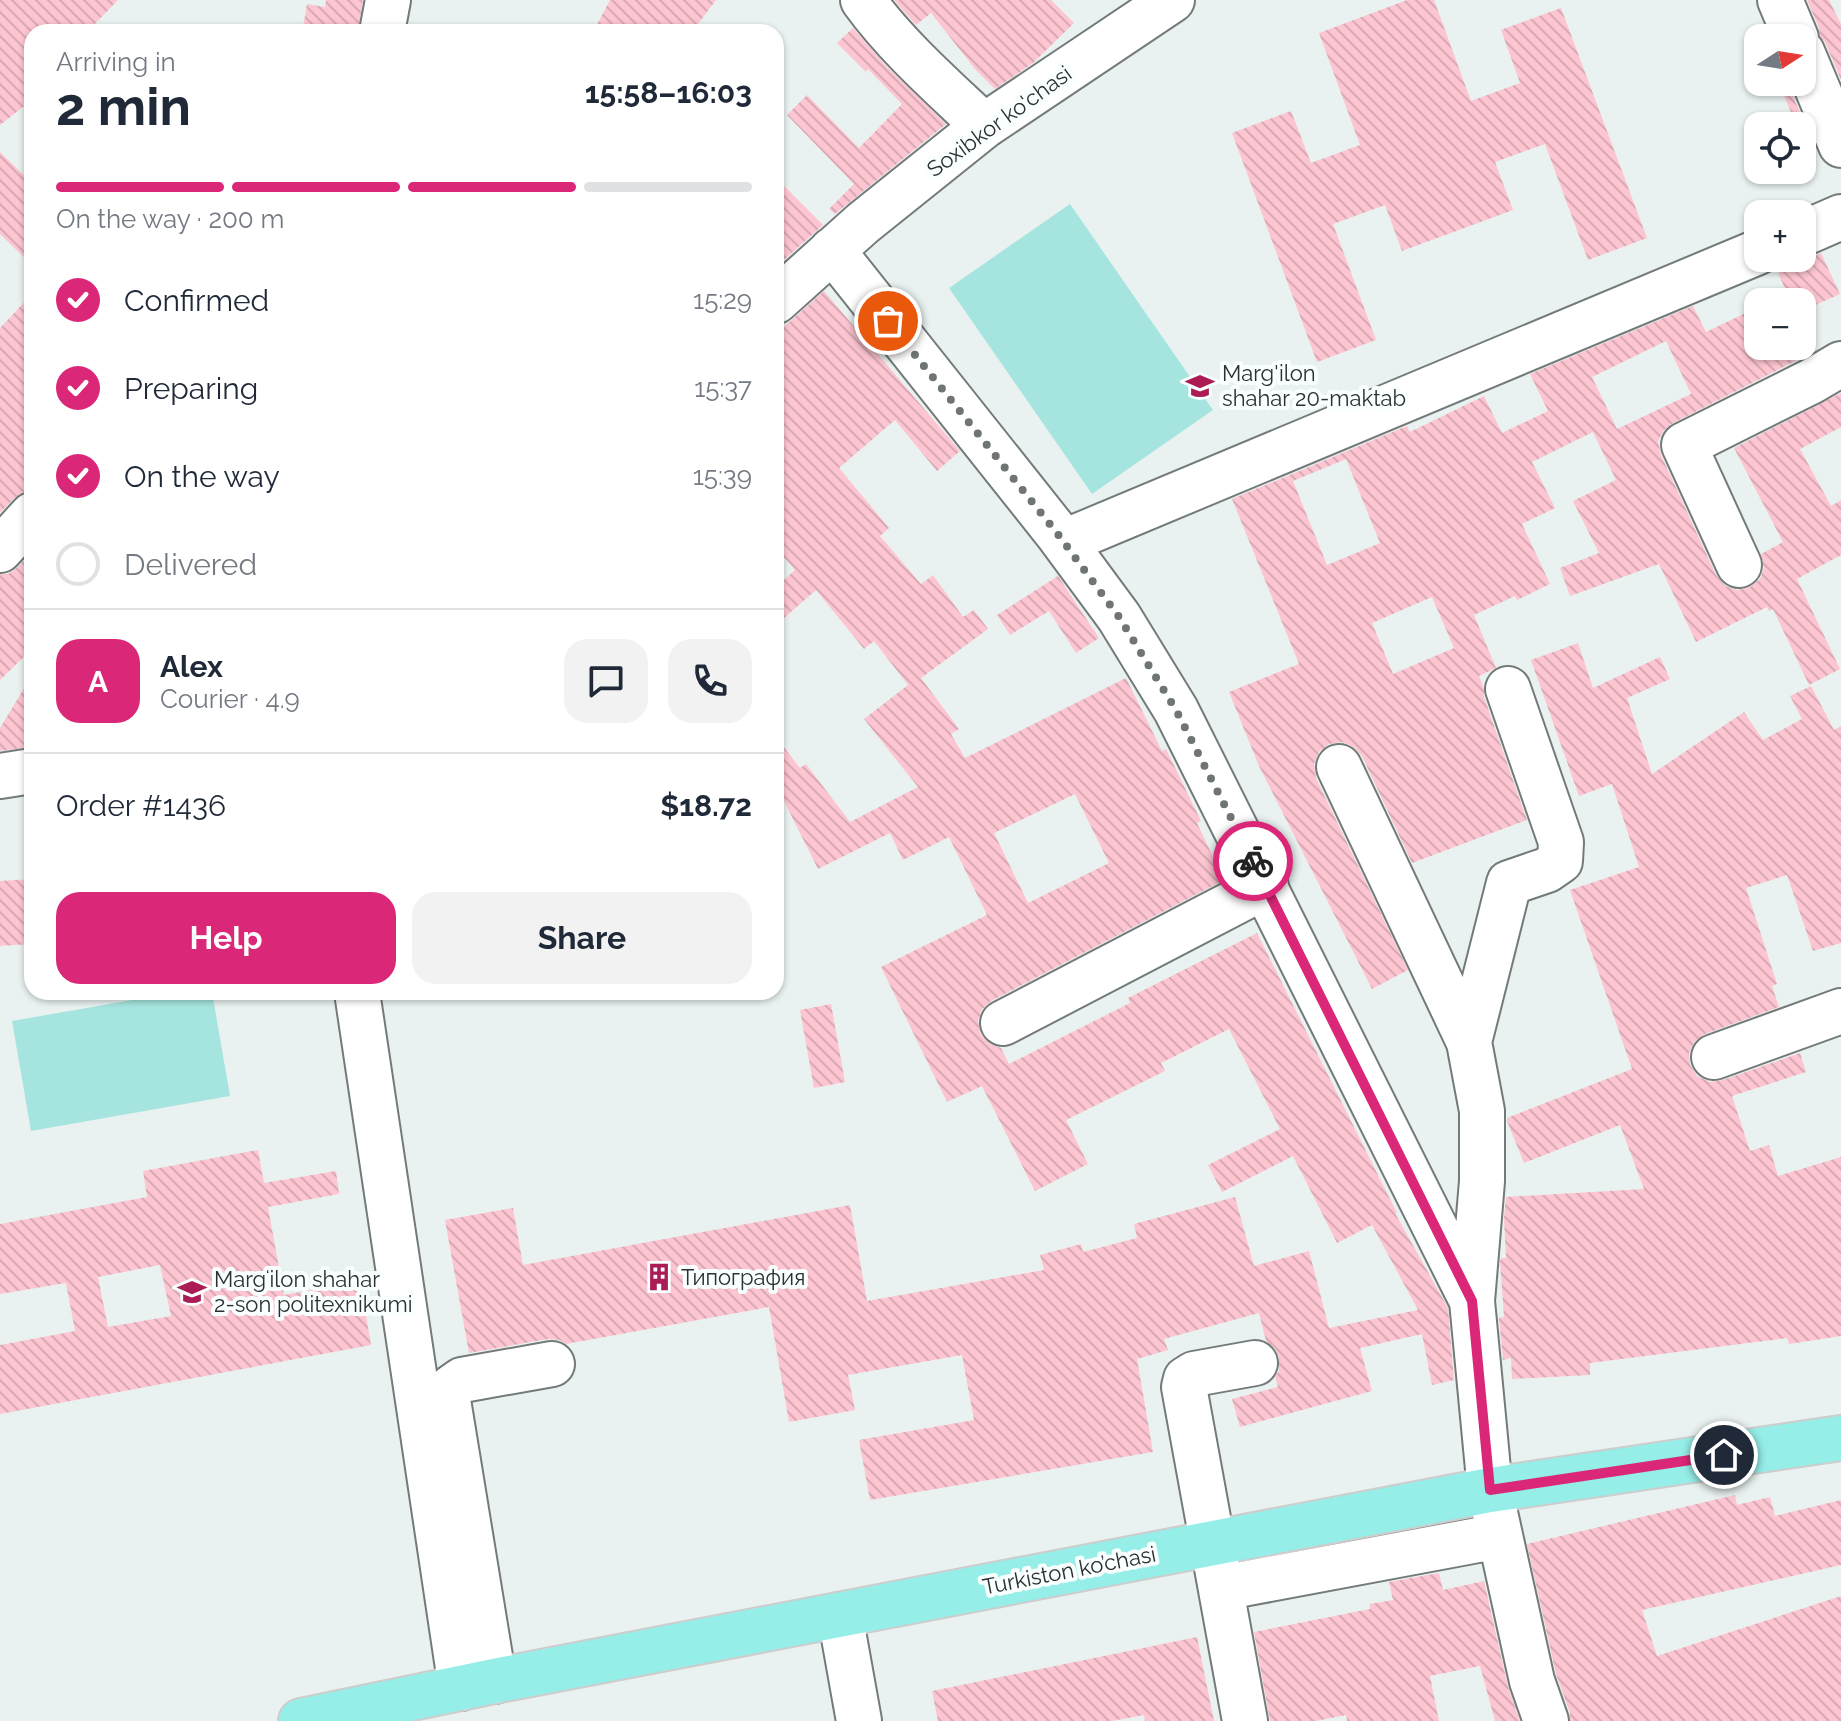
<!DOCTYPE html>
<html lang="en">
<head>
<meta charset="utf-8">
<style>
	body { margin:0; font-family:Raleway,sans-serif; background:#f2f2f3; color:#1f2937; height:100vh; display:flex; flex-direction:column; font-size:30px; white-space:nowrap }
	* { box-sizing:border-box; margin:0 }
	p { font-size:26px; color:#747a83 }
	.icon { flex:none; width:44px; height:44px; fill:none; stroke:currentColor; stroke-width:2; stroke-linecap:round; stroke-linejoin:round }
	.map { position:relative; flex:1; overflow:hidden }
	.panel { position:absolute; left:24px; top:24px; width:760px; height:976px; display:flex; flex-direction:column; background:#fff; border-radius:24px; box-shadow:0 2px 6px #0004 }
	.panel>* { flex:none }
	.needle { width:52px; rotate:78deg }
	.controls { position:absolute; left:1744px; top:24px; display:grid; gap:16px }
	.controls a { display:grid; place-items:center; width:72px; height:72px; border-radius:16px; background:#fff; box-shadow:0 2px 6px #0004; font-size:40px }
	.pin { position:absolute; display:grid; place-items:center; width:68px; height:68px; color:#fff; margin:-34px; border:4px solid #fff; border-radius:50%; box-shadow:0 2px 8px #0007 }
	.courier { position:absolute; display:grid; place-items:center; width:80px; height:80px; margin:-40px; border:6px solid #db2777; border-radius:50%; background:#fff; color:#222; box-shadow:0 2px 10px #0007 }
	.headline em { font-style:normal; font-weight:700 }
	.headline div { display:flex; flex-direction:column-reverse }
	.headline { display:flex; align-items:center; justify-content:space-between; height:136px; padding:0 32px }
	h1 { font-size:52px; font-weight:700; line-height:60px }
	.bar { display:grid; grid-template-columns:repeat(4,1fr); gap:12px 8px; align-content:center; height:96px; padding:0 32px }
	.bar i { height:10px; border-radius:6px; background:#e0e1e3 }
	.bar .on { background:#db2777 }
	.bar p { grid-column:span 4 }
	.line { display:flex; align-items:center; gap:20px; padding:0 32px; border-top:2px solid #e0e1e3 }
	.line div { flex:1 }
	.round { display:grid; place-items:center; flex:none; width:84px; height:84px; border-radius:24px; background:#f2f2f3 }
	ol { padding:0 32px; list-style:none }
	li { display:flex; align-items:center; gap:24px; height:88px }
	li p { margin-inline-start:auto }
	li .icon { padding:8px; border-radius:50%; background:#db2777; color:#fff; stroke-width:4 }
	li:last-child { color:#747a83 }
	li i { width:44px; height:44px; border:4px solid #e0e1e3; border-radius:50% }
	.primary-button { display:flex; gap:16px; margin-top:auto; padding:16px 32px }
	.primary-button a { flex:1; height:92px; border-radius:24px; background:#db2777; color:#fff; font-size:32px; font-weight:700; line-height:92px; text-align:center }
	.primary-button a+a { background:#f2f2f3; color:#1f2937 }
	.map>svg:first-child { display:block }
	.grass { fill:#a6e5df }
	.building { fill:url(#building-back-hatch); fill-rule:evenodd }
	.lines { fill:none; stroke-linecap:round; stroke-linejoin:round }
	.minor-casing { stroke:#737a7a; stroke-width:48 }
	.major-casing { stroke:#cdcdcd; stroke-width:48 }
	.minor { stroke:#fff; stroke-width:44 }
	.major { stroke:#95eee8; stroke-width:44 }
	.done { stroke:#6f7474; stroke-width:8; stroke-dasharray:0 14.4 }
	.route { stroke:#db2777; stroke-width:10 }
	.labels { text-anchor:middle; stroke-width:8; stroke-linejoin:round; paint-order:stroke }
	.street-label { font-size:22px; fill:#2d3030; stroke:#f8fffe }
	.poi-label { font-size:22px; fill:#2d3030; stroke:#f8fffe; text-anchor:start }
</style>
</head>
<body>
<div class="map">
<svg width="1841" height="1721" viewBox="0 0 1841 1721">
	<defs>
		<pattern id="building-back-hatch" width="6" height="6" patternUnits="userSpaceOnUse" patternTransform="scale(2)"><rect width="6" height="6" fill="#fdc5d1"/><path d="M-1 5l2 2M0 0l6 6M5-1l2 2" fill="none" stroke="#d9aab4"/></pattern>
	</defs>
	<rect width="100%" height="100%" fill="#e9f2f1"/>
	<path class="grass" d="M 1070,204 L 1213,410 L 1092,494 L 949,288 Z
		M 178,992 L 212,992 L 230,1096 L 31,1131 L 12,1021 Z"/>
	<path class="building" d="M 0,0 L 118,0 L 87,32 L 32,32 L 32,100 L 0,125 Z
		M 326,0 L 363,0 L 358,32 L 331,32 L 303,28 L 307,4 L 325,7 Z
		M 610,0 L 716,0 L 692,32 L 593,32 Z
		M 894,0 L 1051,0 L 1074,23 L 1033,63 L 995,89 L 975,69 L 931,13 L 916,25 Z
		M 1407,0 L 1434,0 L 1471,101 L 1520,83 L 1501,30 L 1561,8 L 1647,238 L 1588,260 L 1545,144 L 1495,162 L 1513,210 L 1402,251 L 1385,205 L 1333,224 L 1376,340 L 1317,362 L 1232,133 L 1291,111 L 1311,163 L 1360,145 L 1319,33 Z
		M 1807,0 L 1829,0 L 1841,24 L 1841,80 L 1825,42 L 1820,36 L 1819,28 Z
		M 853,28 L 887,67 L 946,124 L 835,214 L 829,209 L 854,184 L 787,115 L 807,95 L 859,148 L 902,104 L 868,69 L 866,72 L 837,43 Z
		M 1778,82 L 1787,82 L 1806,127 L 1802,128 L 1802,126 L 1797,126 Z
		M 0,152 L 32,183 L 32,265 L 0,234 Z
		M 776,178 L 823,225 L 776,267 Z
		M 1821,253 L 1840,294 L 1802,311 L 1802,302 L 1769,302 L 1787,293 L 1778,273 Z
		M 824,291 L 960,451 L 937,471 L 895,420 L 839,468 L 889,528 L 880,536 L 921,584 L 933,575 L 963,617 L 974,610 L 988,629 L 921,678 L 959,729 L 951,734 L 965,758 L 1126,678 L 1162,751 L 1166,749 L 1201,821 L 1197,823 L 1224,880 L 991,1001 L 982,1009 L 978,1021 L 981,1035 L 990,1044 L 1001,1048 L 1009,1064 L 1130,1003 L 1128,998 L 1257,933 L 1397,1213 L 1395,1213 L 1448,1308 L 1454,1380 L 1432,1385 L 1422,1334 L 1360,1348 L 1372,1391 L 1240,1427 L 1232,1399 L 1278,1387 L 1275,1376 L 1279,1371 L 1279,1358 L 1275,1348 L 1266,1341 L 1259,1313 L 1164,1339 L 1168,1350 L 1137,1359 L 1153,1452 L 870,1500 L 859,1440 L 974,1420 L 962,1355 L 848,1375 L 855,1410 L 789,1422 L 769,1307 L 566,1344 L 560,1340 L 548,1339 L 469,1353 L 445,1220 L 513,1208 L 523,1265 L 850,1205 L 867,1301 L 1044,1270 L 1040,1255 L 1081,1244 L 1083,1252 L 1137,1238 L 1134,1224 L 1235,1197 L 1254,1266 L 1309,1251 L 1329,1328 L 1418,1310 L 1372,1225 L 1337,1243 L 1293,1156 L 1222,1192 L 1208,1165 L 1280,1129 L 1229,1029 L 1161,1063 L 1165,1071 L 1066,1120 L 1088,1164 L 1035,1191 L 982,1086 L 947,1102 L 881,967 L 987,915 L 949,837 L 903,860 L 890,833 L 818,869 L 776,785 L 776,737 L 800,768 L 806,764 L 850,822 L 918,787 L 864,719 L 908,685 L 874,641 L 864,649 L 816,590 L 776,625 L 776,587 L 795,570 L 776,548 L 776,334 ZM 1075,794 L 1109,863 L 1028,903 L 994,833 Z
		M 32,294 L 32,491 L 24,492 L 14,498 L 0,513 L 0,328 Z
		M 1693,306 L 1706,332 L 1758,307 L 1758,346 L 1802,346 L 1802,339 L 1809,354 L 1673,423 L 1664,430 L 1658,441 L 1661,455 L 1716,575 L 1725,586 L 1737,590 L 1750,587 L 1760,579 L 1764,568 L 1761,554 L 1783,542 L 1734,448 L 1841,393 L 1841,427 L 1800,449 L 1831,506 L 1841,500 L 1841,555 L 1797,579 L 1840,669 L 1809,685 L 1773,609 L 1769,611 L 1767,607 L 1696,642 L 1659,564 L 1570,596 L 1560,568 L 1599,553 L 1573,501 L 1616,480 L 1593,432 L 1532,462 L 1555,508 L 1522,524 L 1550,584 L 1517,600 L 1515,596 L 1474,615 L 1496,668 L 1479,676 L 1484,689 L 1484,697 L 1527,820 L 1412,863 L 1362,756 L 1354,747 L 1342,742 L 1329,744 L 1319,752 L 1314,764 L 1316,778 L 1408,970 L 1372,989 L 1259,766 L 1229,692 L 1299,664 L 1232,499 L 1407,426 L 1410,432 L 1484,396 L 1502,433 L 1548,411 L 1530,374 ZM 1666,341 L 1691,394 L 1617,429 L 1592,377 ZM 1346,459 L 1380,543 L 1327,565 L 1293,481 ZM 1432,597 L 1454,648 L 1393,674 L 1372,623 Z
		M 32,552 L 32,649 L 0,680 L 0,574 L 8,574 L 18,567 Z
		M 1058,576 L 1099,638 L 1076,653 L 1049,611 L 1010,635 L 997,615 Z
		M 1578,643 L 1593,688 L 1660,657 L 1670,679 L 1627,698 L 1652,774 L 1744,712 L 1763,740 L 1802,719 L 1790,696 L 1811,686 L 1834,730 L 1841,726 L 1841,943 L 1813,951 L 1787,875 L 1746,888 L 1777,984 L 1772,986 L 1779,1007 L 1705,1034 L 1694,1042 L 1689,1053 L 1690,1065 L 1697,1076 L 1710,1082 L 1723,1080 L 1800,1053 L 1806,1072 L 1732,1096 L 1750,1151 L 1769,1145 L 1778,1176 L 1841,1157 L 1841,1336 L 1789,1344 L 1787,1338 L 1590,1363 L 1590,1375 L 1512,1379 L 1511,1358 L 1503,1360 L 1499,1318 L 1504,1317 L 1500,1262 L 1501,1258 L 1506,1258 L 1504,1219 L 1506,1197 L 1644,1189 L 1620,1125 L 1524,1163 L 1507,1121 L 1507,1118 L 1632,1069 L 1570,890 L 1639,867 L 1612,784 L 1579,796 L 1531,660 Z
		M 32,675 L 32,747 L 0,751 L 0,728 Z
		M 32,879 L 32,944 L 0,946 L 0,881 Z
		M 831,1004 L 845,1082 L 814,1088 L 800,1010 Z
		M 258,1150 L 264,1183 L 336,1171 L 339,1194 L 268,1207 L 284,1295 L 360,1281 L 371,1345 L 0,1414 L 0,1345 L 75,1331 L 66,1283 L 0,1294 L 0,1224 L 147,1197 L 143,1171 ZM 160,1265 L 171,1316 L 108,1327 L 98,1277 Z
		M 1735,1495 L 1737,1505 L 1770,1497 L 1775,1516 L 1841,1500 L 1841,1565 L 1642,1610 L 1657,1656 L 1841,1596 L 1841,1721 L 1570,1721 L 1570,1713 L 1556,1674 L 1527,1544 Z
		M 1439,1573 L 1443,1590 L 1484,1581 L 1508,1687 L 1520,1721 L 1495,1721 L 1480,1666 L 1430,1676 L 1439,1721 L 1347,1721 L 1346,1715 L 1316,1721 L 1270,1721 L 1254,1632 L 1370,1609 L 1370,1604 L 1393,1600 L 1389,1582 Z
		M 1197,1637 L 1214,1721 L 1145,1721 L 1144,1715 L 1112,1721 L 938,1721 L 932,1691 Z"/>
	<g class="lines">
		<defs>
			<path id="minor" d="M 863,0 C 897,47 942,86 984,126
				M 1780,0 L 1796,38
				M 382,32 L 388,0
				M 1802,52 L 1841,145
				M 1802,234 L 1841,217
				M 832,250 L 1057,533 L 1119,617 L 1176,710 L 1472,1301 L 1490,1490 L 1532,1681 L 1546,1721
				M 776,301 L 863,223 L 984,126 L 1172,0
				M 1064,542 L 1758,252
				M 0,550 L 32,515
				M 1739,565 L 1684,445 L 1812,381 L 1841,364
				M 1339,767 L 1469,1042
				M 0,776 L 32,771
				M 357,992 L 461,1688
				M 1003,1023 L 1266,886
				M 1714,1057 L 1841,1011
				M 1472,1301 L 1482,1181 L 1482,1111 L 1469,1042 L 1509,883 L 1547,870 L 1560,861 L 1561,842 L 1508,689
				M 1221,1588 L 1499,1536
				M 840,1615 L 859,1721
				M 494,1681 L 448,1400 L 452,1387 L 462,1380 L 552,1364
				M 1245,1721 L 1184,1387 L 1186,1379 L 1194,1374 L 1255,1363"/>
			<path id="major" d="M 301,1721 L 494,1681 L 1490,1490 L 1841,1438"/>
		</defs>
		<use href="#minor" class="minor-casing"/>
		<use href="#major" class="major-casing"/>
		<use href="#minor" class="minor"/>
		<use href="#major" class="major"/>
	</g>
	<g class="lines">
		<path class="done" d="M 888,321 L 1057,533 L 1119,617 L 1176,710 L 1253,861"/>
		<path class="route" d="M 1253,861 L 1472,1301 L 1490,1490 L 1724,1455"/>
	</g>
	<defs>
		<symbol id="school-bare" viewBox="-9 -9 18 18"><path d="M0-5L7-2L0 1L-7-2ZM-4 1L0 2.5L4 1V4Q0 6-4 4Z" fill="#ab1b54" stroke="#f8fffe" stroke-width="2.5" paint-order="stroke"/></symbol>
		<symbol id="building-bare" viewBox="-9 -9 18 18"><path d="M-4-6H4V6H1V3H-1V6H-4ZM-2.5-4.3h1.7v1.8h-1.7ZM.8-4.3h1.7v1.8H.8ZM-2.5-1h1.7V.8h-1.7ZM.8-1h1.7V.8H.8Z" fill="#ab1b54" stroke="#f8fffe" stroke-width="2.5" paint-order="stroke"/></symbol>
		<symbol id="university-bare" viewBox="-9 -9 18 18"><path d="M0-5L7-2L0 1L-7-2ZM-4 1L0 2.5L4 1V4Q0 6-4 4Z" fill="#ab1b54" stroke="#f8fffe" stroke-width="2.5" paint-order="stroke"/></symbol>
	</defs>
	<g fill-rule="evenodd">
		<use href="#school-bare" x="1180" y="366" width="40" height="40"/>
		<use href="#building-bare" x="639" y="1257" width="40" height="40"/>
		<use href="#university-bare" x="172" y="1272" width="40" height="40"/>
	</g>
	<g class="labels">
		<g class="street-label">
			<text transform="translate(999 121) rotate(-36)" y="8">Soxibkor ko'chasi</text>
			<text transform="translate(1069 1570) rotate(-11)" y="8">Turkiston ko’chasi</text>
		</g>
		<g class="poi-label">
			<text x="1222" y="381">Marg'ilon<tspan x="1222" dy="25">shahar 20-maktab</tspan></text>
			<text x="681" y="1285">Типография</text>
			<text x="214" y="1287">Margʻilon shahar<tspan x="214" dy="25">2-son politexnikumi</tspan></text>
		</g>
	</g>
</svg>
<div class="controls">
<a><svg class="needle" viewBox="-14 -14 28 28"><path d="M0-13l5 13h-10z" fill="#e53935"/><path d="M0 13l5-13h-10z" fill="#747a83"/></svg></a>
<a><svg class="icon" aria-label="locate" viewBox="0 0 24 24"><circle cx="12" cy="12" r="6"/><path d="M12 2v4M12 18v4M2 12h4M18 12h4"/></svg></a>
<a>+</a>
<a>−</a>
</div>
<div class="pin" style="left:888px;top:321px;background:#ea580c"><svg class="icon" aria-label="bag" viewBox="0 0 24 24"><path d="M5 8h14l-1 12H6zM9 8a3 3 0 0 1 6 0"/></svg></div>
<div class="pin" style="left:1724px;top:1455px;background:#1f2937"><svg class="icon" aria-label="home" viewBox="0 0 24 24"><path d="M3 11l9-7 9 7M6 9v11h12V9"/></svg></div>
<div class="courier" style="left:1253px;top:861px"><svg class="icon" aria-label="bike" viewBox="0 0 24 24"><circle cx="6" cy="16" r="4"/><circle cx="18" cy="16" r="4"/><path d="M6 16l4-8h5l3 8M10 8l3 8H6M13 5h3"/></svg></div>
<section class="panel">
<div class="headline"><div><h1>2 min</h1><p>Arriving in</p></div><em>15:58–16:03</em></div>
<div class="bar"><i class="on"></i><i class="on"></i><i class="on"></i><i></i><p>On the way · 200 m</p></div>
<ol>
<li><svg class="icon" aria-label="check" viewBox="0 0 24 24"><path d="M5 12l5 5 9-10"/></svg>Confirmed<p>15:29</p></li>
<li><svg class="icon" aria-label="check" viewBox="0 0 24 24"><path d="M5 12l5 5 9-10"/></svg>Preparing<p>15:37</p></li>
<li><svg class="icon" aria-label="check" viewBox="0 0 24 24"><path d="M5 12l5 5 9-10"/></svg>On the way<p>15:39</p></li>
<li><i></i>Delivered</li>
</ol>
<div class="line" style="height:144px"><b class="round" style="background:#db2777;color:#fff">A</b><div><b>Alex</b><p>Courier · 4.9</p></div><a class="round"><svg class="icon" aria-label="chat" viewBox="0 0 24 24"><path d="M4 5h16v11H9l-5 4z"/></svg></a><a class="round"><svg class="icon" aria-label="phone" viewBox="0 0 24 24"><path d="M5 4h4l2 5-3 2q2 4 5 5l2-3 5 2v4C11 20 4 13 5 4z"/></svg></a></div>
<div class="line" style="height:104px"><div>Order #1436</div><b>$18.72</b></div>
<div class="primary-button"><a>Help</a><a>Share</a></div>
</section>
</div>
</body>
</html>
